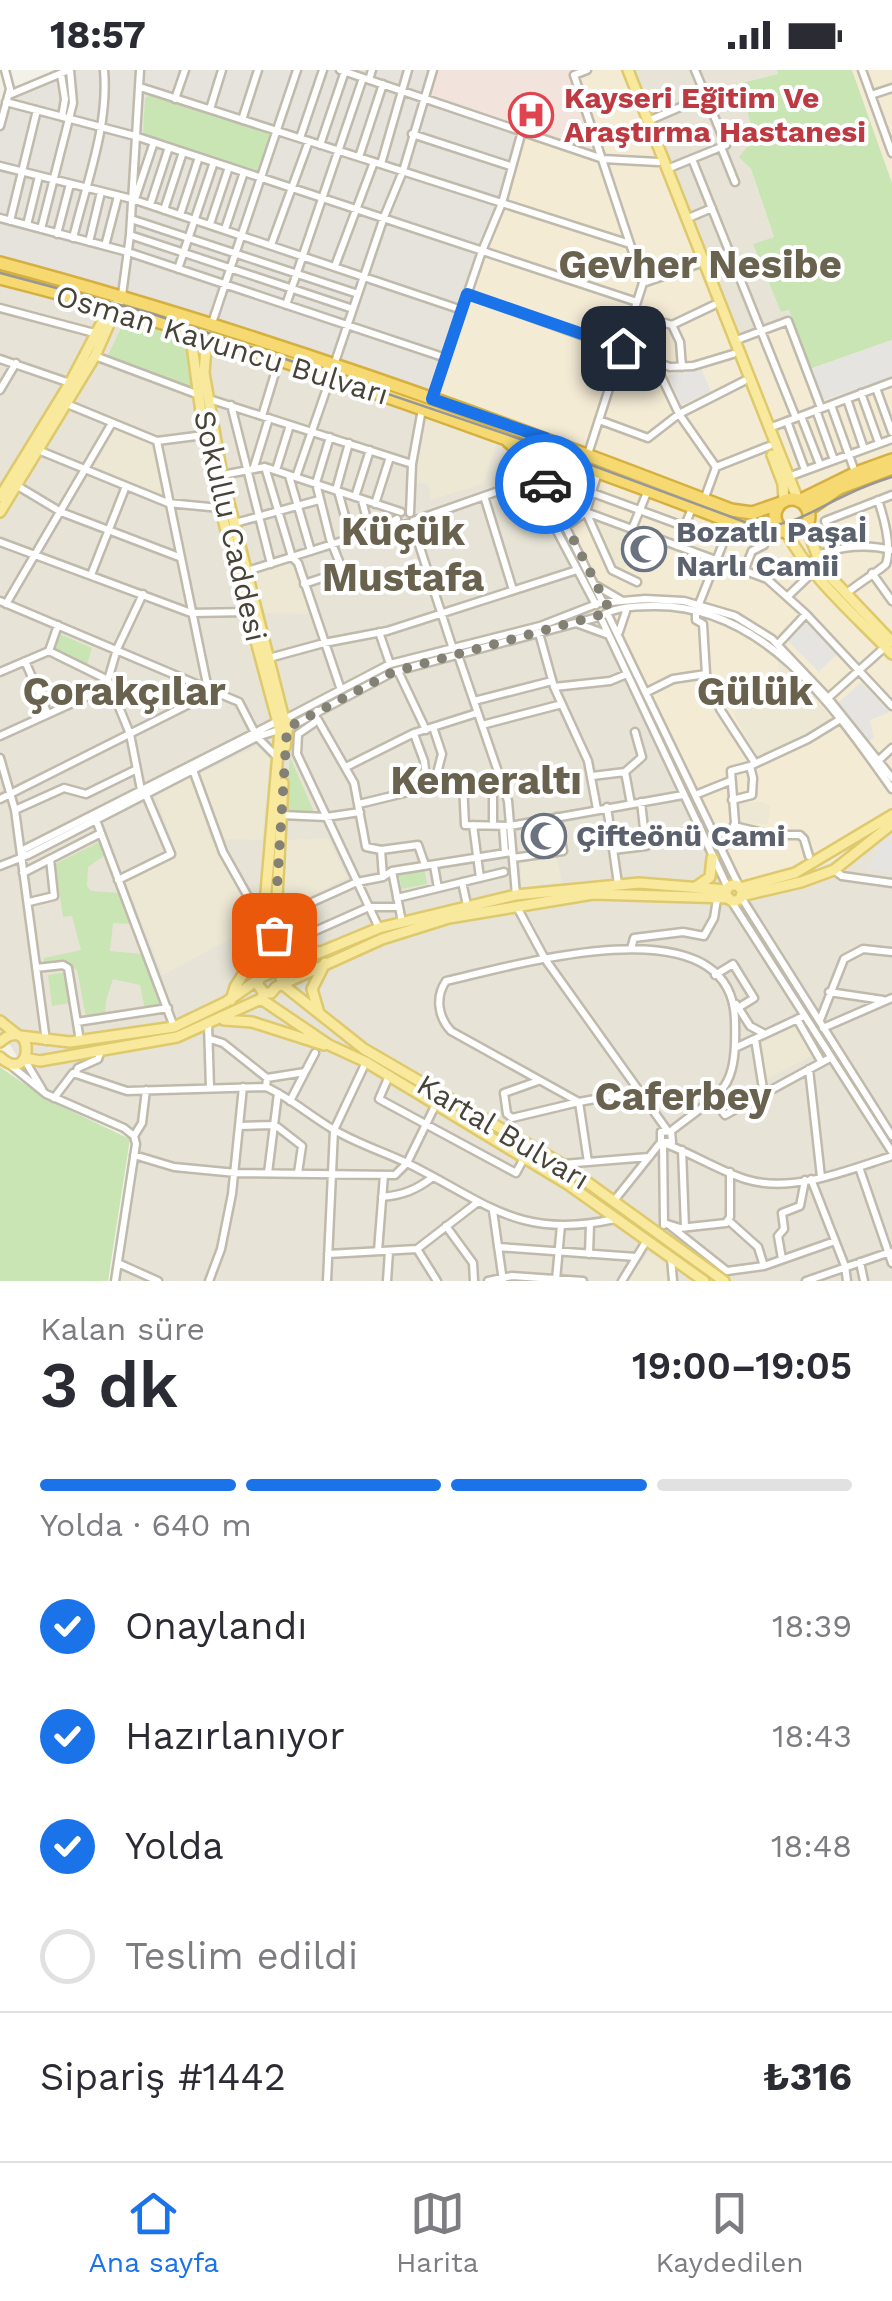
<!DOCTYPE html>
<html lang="tr">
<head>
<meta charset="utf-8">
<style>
	body { margin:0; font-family:"Work Sans",sans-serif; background:#f2f2f3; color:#2b2b33; height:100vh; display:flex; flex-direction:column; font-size:38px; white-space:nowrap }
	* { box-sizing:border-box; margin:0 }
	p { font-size:32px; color:#7c7c81 }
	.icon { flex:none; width:55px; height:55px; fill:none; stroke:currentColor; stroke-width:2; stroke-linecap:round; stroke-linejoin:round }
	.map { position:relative; height:1211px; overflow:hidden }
	.drawer { display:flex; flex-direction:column; background:#fff; flex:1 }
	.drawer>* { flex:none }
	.pin { position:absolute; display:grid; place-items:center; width:85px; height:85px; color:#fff; margin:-42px; border-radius:20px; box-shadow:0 5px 15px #0006 }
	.courier { position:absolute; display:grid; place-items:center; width:100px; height:100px; margin:-50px; border:8px solid #1a73e8; border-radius:50%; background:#fff; color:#222; box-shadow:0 2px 12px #0007 }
	.headline em { font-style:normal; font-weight:600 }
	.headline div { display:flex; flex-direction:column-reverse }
	.headline { display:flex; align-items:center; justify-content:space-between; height:170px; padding:0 40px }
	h1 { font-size:65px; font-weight:600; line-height:75px }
	.bar { display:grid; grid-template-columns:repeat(4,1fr); gap:15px 10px; align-content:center; height:120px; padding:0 40px }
	.bar i { height:12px; border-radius:8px; background:#e1e1e2 }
	.bar .current { background:#1a73e8 }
	.bar p { grid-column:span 4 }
	.line { display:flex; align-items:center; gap:25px; padding:0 40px; border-top:2px solid #e1e1e2 }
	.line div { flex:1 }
	ol { padding:0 40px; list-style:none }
	li { display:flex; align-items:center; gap:30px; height:110px }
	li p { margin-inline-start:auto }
	li .icon { padding:10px; border-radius:50%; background:#1a73e8; color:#fff; stroke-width:4 }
	li:last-child { color:#7c7c81 }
	li i { width:55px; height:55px; border:5px solid #e1e1e2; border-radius:50% }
	.status { display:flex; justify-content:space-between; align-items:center; height:70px; padding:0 50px; background:#fff; direction:ltr }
	.status svg { height:28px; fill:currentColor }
	.tab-bar { display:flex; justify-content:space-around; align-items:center; height:140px; border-top:2px solid #e1e1e2; background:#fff; font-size:28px; color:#7c7c81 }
	.tab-bar a { display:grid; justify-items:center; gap:5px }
	.tab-bar .current { color:#1a73e8 }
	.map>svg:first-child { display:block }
	.residential { fill:#e7e4d7 }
	.commercial { fill:#f4ebd5 }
	.industrial { fill:#e6e3dd }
	.education { fill:#ece8d4 }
	.medical { fill:#f3e3dd }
	.green { fill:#c9e5b4 }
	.parking { fill:#e5e4e0 }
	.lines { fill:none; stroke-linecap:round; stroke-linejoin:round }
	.minor-casing { stroke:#bfbaac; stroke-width:11 }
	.major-casing { stroke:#dec96d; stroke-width:14 }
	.highway-casing { stroke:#d5b041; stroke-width:16 }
	.minor { stroke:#fff; stroke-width:6 }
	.major { stroke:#f9e99d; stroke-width:9 }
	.highway { stroke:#f6d971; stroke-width:11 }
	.tram { stroke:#979797; stroke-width:2.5 }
	.done { stroke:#838076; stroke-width:10; stroke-dasharray:0 18 }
	.route { stroke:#1a73e8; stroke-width:12 }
	.labels { text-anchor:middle; stroke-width:8; stroke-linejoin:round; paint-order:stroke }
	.health-label { font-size:30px; font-weight:bold; fill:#be3a42; stroke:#fff; text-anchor:start }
	.street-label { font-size:30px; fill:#474338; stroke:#fff }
	.worship-label { font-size:30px; font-weight:bold; fill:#5b616d; stroke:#fff; text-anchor:start }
	.district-label { font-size:40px; font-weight:bold; fill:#69624f; stroke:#fff }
</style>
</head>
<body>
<div class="status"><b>18:57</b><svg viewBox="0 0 49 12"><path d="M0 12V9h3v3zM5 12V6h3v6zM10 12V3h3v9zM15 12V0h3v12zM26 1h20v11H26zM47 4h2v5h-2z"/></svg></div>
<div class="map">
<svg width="892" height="1211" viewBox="0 0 892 1211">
	<rect width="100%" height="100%" fill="#f3f2e9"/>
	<path class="residential" d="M 625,0 L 777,0 L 779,4 L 740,13 L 735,25 L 738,33 L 746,36 L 754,69 L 740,87 L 751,99 L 774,167 L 754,174 L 782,242 L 789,240 L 793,250 L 731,274 Z
		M 0,201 L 116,231 L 536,373 L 600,539 L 735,822 L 778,813 L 817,799 L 892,751 L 892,1211 L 115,1211 L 134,1066 L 55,1027 L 31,1009 L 10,975 L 0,975 Z"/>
	<path class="commercial" d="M 586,0 L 625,0 L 731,273 L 793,250 L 811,299 L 892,270 L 892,751 L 830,793 L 764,817 L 735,823 L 533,400 L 536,373 L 430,334 L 522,62 L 574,5 Z
		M 852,0 L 892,0 L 892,113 Z"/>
	<path class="industrial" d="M 70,0 L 435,0 L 522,62 L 430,334 L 116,231 L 0,201 L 0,56 L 9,24 Z"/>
	<path class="education" d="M 426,346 L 498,370 L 484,413 L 431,430 L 428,414 L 415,413 Z
		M 116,357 L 152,370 L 166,428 L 93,398 Z
		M 586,442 L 639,462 L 622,505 L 612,500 Z
		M 294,492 L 310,544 L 262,543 L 255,500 Z
		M 778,588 L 832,649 L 824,659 L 758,688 L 733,643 L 749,629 L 780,624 Z
		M 258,676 L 270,688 L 262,770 L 222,769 L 197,705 Z
		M 192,706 L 210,767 L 258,854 L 163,905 L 125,811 L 177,784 L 156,726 Z
		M 737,732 L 763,732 L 770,736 L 768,754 L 739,753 Z
		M 328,768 L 347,807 L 283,840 L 286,770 Z
		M 556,784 L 562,812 L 521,818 L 521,789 Z
		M 795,955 L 812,986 L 767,1009 L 761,974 Z
		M 649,1182 L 669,1196 L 671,1211 L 626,1211 Z"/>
	<path class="medical" d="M 435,0 L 586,0 L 574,5 L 603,88 L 426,28 Z"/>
	<path class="green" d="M 777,0 L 852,0 L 892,113 L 892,270 L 810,299 L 789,240 L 781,242 L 753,174 L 774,167 L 751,99 L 739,87 L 754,69 L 746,36 L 735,28 L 735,20 L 741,13 L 778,4 Z
		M 155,22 L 275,62 L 262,104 L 143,66 L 145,28 Z
		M 127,246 L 187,265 L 195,318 L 191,320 L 150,305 L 149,301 L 126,292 L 123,295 L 106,289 Z
		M 60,564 L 92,578 L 86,598 L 52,581 Z
		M 290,687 L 315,744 L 291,744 L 285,737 Z
		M 99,772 L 104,786 L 88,797 L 87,816 L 91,821 L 118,823 L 131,854 L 113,853 L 110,881 L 142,884 L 161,934 L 145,940 L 140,915 L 113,909 L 106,931 L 105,947 L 87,952 L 77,900 L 68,895 L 43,898 L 44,888 L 81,880 L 72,846 L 63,847 L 55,794 Z
		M 424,798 L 427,814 L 401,819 L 400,808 L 396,807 L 399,801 Z
		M 67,902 L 71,933 L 52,936 L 48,905 Z
		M 0,997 L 46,1029 L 130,1069 L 108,1211 L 0,1211 Z"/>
	<path class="parking" d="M 892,270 L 892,307 L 821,331 L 810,299 Z
		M 699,293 L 711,322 L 681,335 L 668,306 Z
		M 803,554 L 808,554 L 837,584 L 819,602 L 789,572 L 789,567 Z
		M 861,612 L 890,642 L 870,650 L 874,668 L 867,673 L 837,634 Z
		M 892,760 L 892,803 L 868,799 L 876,783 L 871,773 Z"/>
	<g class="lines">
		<defs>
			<path id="minor" d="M 340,0 L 603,89 L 658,92
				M 587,0 L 574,5 L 643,213
				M 862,0 L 892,83
				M 61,4 L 65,29 L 62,47
				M 369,10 L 372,0
				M 140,17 L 630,174
				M 9,25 L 69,0
				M 871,25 L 892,18
				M 175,29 L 185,0
				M 6,32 L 135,66 L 637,232
				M 210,39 L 222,0
				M 242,50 L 258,0
				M 648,51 L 706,26
				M 0,56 L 10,19 L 5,0
				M 412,64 L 510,96
				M 300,68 L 323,0
				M 320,75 L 345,1
				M 721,77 L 735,112
				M 359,87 L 383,14
				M 692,89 L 796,348
				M 381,94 L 408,0
				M 0,96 L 132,129 L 462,240
				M 667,99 L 726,75 L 695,0
				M 135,129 L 154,72
				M 150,135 L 169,77
				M 164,140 L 183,82
				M 180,145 L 199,87
				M 0,148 L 128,182 L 446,288
				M 131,149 L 358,224
				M 686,149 L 712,138
				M 10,151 L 37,40
				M 210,154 L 229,97
				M 27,155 L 39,106
				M 41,159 L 73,33 L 70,0
				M 225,159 L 244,102
				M 57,164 L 70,114
				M 130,165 L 353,239
				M 73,168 C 86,114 109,56 104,0
				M 89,172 L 101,122
				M 271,175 L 309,71
				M 105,176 L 118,126
				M 704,191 L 729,182
				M 335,196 L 374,92
				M 178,199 L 214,92
				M 643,213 L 698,194
				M 467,224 L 670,297 L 693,296 L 733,284
				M 122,225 L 130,165 L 140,0
				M 286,235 L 363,8
				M 0,238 L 98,264
				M 633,244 L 672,255 L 680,272 L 682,297
				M 212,253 L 297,0
				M 672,255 L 714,235
				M 734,271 L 788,251 L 821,338
				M 95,286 L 199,325
				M 0,289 L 70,313
				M 619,291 L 661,306 L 679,344 L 716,397
				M 334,295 L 384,147 L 403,101 L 433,0
				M 876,318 L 892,362
				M 0,320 L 16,293
				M 861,323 L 879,373
				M 432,328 L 482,181 L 502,133 L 522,61
				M 209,329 L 412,394
				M 847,329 L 864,379
				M 67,334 L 157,371 L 204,365
				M 231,335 L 271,494
				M 831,335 L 855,402
				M 816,340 L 834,390
				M 262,346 L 279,290
				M 801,346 L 820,395
				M 599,350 L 648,368 L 679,344 L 744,311
				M 787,351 L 805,400
				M 769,358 L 892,312
				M 157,371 L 208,619
				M 38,380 L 168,433 L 220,438
				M 588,384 L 643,213
				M 254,397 L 269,348
				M 265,397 L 292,487 L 298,493 L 340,617
				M 276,400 L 290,355
				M 598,402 L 586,442 L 612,500 L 637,512
				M 541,404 L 724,471
				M 222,405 L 265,397 L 401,442
				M 540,405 L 603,533
				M 289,406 L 311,481
				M 296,407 L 330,309
				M 788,407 L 892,369
				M 16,415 L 61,442 L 179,487
				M 336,420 L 349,373
				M 338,421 L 351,468
				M 484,426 L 513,520
				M 355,427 L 370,380
				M 362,430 L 370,462
				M 704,430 L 716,397 L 769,376
				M 375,434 L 390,387
				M 410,443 L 412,394 L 422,339
				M 413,451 L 530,410 L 596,535
				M 235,453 L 319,430
				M 412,453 L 453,579
				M 566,456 L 586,442 L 767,509 L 806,544 L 892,636
				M 632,459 L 648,420
				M 376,461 L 411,453
				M 0,472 L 191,543 L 248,542
				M 677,476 L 692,438
				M 836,478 L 825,451 L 892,425
				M 816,485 C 842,477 865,473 891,480
				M 744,501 L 752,481 L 764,475
				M 244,502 L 374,461 L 397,449
				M 872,503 L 892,531
				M 91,505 L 126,416
				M 304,514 L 343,501 L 330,469 L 316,413 L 330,367
				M 597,516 L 621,530
				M 846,524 C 855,515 881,500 886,494 C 892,477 884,448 878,430
				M 787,527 L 813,502
				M 0,531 L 239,632 L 257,667 L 278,688
				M 6,534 L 112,353
				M 699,534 L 731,453
				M 696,540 L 696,550 L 703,554 L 706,604 L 720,639 L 755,693
				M 607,543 L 739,816
				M 600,546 L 728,818
				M 576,553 L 606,564
				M 379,562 L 390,594
				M 619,562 L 627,538
				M 539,563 L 554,617 L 588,691 L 597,739
				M 778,574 L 806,544
				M 49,581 L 108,610
				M 458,585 L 508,731 L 516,825
				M 269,588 L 324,573 L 387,561 L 577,500
				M 25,591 L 47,642
				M 398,601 L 426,660
				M 0,602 L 49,581 L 58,555
				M 554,617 L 610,611 L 627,604
				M 647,622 L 673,609 L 706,604
				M 828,628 L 885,577
				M 474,631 L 552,611
				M 317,641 L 314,653 L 298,664 L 297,684 L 379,858
				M 285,649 L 390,594 L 540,556 L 599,533 L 645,529 L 684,531 L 735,546 L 772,569 L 828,628 L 892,708
				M 318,650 L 354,713 L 366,777 L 381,780 L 418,775 L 425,795
				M 482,655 L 562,634
				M 433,657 L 442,684 L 434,715
				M 288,658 L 393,602 L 602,546 C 613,537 637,536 653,536 C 764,534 834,637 892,719
				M 414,664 L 424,691 L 427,716
				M 0,666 L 110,616
				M 0,688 L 15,740 L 46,971
				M 878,691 L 892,678
				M 346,697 L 414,663 L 477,643
				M 193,700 L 223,782 L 264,855
				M 625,702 L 642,687 L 635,662
				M 592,706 L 625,702 L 631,734
				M 463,713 L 465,755 L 510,756 L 683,725
				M 493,718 L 493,755
				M 695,725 L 730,711
				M 0,729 L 213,622
				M 732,730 L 752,725 L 753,708 L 750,696
				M 359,734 L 441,714 L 504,719
				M 607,737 L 618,814
				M 15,740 L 64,718 L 86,724 L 135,700
				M 281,745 L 326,747 L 360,742
				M 96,750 L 174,957
				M 473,755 L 480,808
				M 503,756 L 505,783
				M 734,756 L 772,765 L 800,765 L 804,769 L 809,786
				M 381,780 L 383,807
				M 613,780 L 646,776 L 641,732
				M 722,780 L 735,753 L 731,701 L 750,696 L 808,669 L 839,650
				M 21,785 L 25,779 L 276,652
				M 513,788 L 563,781 L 557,747
				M 0,796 L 28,785 L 257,667 L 279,660
				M 434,796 L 438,818
				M 834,800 L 842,806 L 892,813
				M 392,801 L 402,852
				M 23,803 L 101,763
				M 118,810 L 171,784 L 146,725 L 141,720 L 130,664 L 108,610 L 117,579 L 143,524
				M 462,812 L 467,835
				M 741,827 L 892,1066
				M 397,828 L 504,802
				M 730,829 L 892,1082
				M 29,832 L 54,826 L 50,789
				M 517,837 L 545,889 L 667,1060
				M 277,848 L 357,812 L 383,807 L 392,801 L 512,782
				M 288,873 L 369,837 L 399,837
				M 631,879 L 634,868 L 683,862 L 704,866 L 714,848 L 717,829
				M 36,898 L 63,895 L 68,898 L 80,971
				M 715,905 L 733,894 L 754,928 L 738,938
				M 829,922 L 883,930
				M 736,934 L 750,956 L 765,964
				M 797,949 L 821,991
				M 820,950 L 844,889 L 863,879 L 892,882
				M 77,952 L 168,938
				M 208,954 L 210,1018
				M 823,958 L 892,928
				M 210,969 L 223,973 L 267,1008 L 266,1017 C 289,1027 309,1045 331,1058 C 355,1073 382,1081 407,1093 C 488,1133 518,1170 615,1149
				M 755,969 L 764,1025
				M 735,978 L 804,946
				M 24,989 L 42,1019
				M 9,994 L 46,1024 L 124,1058 L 134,1066 L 136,1074 L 115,1211
				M 809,999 L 821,1107
				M 75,1004 L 78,998 L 98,989 L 101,981
				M 389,1006 L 379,1029 L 516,1103 L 524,1088
				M 267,1008 L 305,1002 L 315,983
				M 538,1011 L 504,1023 L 507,1044 L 512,1048 L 579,1032 L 588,1092
				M 638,1021 L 579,1032 L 451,961 C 438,947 435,927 446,911 C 513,896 733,829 735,951 C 737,1023 723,1020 671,1061
				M 54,1028 L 73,1003 L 127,1021 L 266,1017
				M 712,1028 L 725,1045 L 830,988
				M 290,1031 L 304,1004
				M 239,1056 L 275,1055 L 302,1076 L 298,1103
				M 134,1066 L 142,1053 L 146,1020
				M 663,1073 L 664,1155
				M 666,1074 C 693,1084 718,1100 745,1109 C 792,1124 848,1100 892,1086
				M 682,1080 L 685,1158
				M 134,1085 L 174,1097 L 236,1103 L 395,1105 L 407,1093 L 436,1034
				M 563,1094 L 649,1087
				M 859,1097 L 892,1193
				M 268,1103 L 278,1023
				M 811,1109 L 845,1196 L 847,1211
				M 382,1127 C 403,1125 416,1120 433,1107
				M 613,1132 L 661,1072 L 661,1062 L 671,1061 L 672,1072 L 661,1072
				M 493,1141 L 503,1211
				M 729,1151 L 758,1177 L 764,1196
				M 664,1153 L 680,1158 L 726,1153 L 730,1147 L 730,1102
				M 669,1155 L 727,1201 L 764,1196 L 835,1171
				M 446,1156 L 473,1193 L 474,1211
				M 498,1177 L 636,1187
				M 417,1179 L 437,1211
				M 378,1181 L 384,1105
				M 328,1184 L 417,1179 L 478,1132
				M 589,1184 L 590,1154
				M 671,1188 L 673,1211
				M 782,1189 L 778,1166 L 784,1159 L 782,1143 L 800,1136 L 805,1110
				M 860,1192 L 864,1211
				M 120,1194 L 158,1211
				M 556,1210 L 561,1155
				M 209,1211 L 221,1179 L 232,1124 L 243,1017
				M 327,1211 L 334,1060 L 366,992
				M 387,1211 L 389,1181
				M 488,1211 L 512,1206 L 583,1211
				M 622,1211 L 647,1170
				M 806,1211 L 890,1182"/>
			<path id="major" d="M 628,0 L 798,430
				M 190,260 L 204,365 L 220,438 L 280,660 L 258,915 L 264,923 L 261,929
				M 207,265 L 204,303 L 222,405 L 284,649 L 288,653 L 285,677
				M 772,385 L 783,414 L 784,431
				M 0,427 L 70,313 L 111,235
				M 0,442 L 95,286 L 122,225
				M 806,456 L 822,498 L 892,572
				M 786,462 C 811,508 856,546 892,584
				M726 823a8 8 0 1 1 16 0a8 8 0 1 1-16 0Z
				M 696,817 L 710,807 L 712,788
				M 740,818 L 795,803 L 892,745
				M 741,826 L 801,812 L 834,800 L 892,754
				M 275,865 L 295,878 L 319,882
				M 282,914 L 275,865 L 283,713
				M 282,914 L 364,979 L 562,1094 L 724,1211
				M 264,923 L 271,923 L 276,917 L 382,869 L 449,848 L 593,824 L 729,828
				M 261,929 L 329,975 L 366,992 L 569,1115 L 704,1211
				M 231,930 L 235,917 L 261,875
				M 319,943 L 312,919 L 325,893
				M 224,950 L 252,952 L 324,975
				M 0,951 L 15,963
				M 20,966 L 70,972 L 174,957 L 226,932 L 263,906 L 379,858 L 516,825 L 639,813 L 727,820
				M 0,972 C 35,941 35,1018 0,987
				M 25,988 L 40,991 L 177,967 L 261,929"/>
			<path id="highway" d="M 0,193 C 248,259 491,347 731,440 L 752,443 L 781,433
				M 0,208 C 168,250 332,306 495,365 C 574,393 653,421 731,452 L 768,462 L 783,461
				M 508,371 L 520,382 L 530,410
				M 540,404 L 543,377
				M775 446a17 17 0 1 1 34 0a17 17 0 1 1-34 0Z
				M 799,431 L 856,403 L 892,390
				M 808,440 L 839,418 L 892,398"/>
		</defs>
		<use href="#minor" class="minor-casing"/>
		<use href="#major" class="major-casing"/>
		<use href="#highway" class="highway-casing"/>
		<use href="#minor" class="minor"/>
		<use href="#major" class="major"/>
		<use href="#highway" class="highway"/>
		<path class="tram" d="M 0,203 L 150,243 L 532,373 L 753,455 C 789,460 815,439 846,425 C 861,418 876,412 892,407"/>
	</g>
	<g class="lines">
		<path class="done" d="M 274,865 L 287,658 L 393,602 L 607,543 L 608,537 L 545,414"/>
		<path class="route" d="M 545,414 L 540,404 L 545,368 L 432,329 L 467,224 L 623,278"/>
	</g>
	<defs>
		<symbol id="hospital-ring" viewBox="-11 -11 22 22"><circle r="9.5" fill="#fff" stroke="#e0444e" stroke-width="1.5"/><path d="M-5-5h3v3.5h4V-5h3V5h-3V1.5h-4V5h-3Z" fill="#e0444e"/></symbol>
		<symbol id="mosque-ring" viewBox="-11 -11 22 22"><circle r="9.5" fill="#fff" stroke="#6b7280" stroke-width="1.5"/><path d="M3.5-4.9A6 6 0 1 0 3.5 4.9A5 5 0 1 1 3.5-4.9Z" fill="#6b7280"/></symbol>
	</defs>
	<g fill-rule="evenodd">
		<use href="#hospital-ring" x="506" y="20" width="50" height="50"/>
		<use href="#mosque-ring" x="619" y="454" width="50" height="50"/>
		<use href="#mosque-ring" x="519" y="741" width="50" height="50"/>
	</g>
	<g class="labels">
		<g class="health-label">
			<text x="564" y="38">Kayseri Eğitim Ve<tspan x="564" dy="34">Araştırma Hastanesi</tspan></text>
		</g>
		<g class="street-label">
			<text transform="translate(222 275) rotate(17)" y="10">Osman Kavuncu Bulvarı</text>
			<text transform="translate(230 456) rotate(77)" y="10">Sokullu Caddesi</text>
			<text transform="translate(503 1062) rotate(31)" y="10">Kartal Bulvarı</text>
		</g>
		<g class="worship-label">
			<text x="676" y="472">Bozatlı Paşaİ<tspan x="676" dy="34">Narlı Camii</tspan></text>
			<text x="576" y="776">Çifteönü Cami</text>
		</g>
		<g class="district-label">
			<text x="700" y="208">Gevher Nesibe</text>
			<text x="403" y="475">Küçük<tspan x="403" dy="46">Mustafa</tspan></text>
			<text x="124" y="635">Çorakçılar</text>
			<text x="755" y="635">Gülük</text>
			<text x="486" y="724">Kemeraltı</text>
			<text x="683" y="1040">Caferbey</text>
		</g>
	</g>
</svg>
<div class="pin" style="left:274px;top:865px;background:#ea580c"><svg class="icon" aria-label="bag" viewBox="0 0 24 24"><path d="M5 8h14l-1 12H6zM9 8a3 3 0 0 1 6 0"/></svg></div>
<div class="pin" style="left:623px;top:278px;background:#1f2937"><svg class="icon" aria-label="home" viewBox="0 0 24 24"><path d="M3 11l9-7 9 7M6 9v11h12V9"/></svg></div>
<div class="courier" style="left:545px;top:414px"><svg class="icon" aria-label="car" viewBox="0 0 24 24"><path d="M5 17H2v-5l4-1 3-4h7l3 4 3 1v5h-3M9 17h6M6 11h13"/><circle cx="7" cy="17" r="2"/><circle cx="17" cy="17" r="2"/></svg></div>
</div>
<section class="drawer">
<div class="headline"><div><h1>3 dk</h1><p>Kalan süre</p></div><em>19:00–19:05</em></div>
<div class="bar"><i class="current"></i><i class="current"></i><i class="current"></i><i></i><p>Yolda · 640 m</p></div>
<ol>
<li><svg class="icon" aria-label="check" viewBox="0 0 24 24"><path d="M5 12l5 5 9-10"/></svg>Onaylandı<p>18:39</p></li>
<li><svg class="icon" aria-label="check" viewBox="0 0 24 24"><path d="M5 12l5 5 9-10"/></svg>Hazırlanıyor<p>18:43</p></li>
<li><svg class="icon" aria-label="check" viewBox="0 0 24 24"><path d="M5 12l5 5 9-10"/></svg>Yolda<p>18:48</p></li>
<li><i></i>Teslim edildi</li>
</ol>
<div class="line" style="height:130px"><div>Sipariş #1442</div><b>₺316</b></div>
</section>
<nav class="tab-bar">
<a class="current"><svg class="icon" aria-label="home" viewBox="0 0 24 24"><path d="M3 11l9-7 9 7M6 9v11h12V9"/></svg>Ana sayfa</a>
<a><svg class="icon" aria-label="map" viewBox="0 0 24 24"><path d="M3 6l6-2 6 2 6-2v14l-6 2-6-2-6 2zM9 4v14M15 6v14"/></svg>Harita</a>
<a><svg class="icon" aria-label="saved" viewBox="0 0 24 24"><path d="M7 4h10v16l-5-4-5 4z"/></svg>Kaydedilen</a>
</nav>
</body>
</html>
